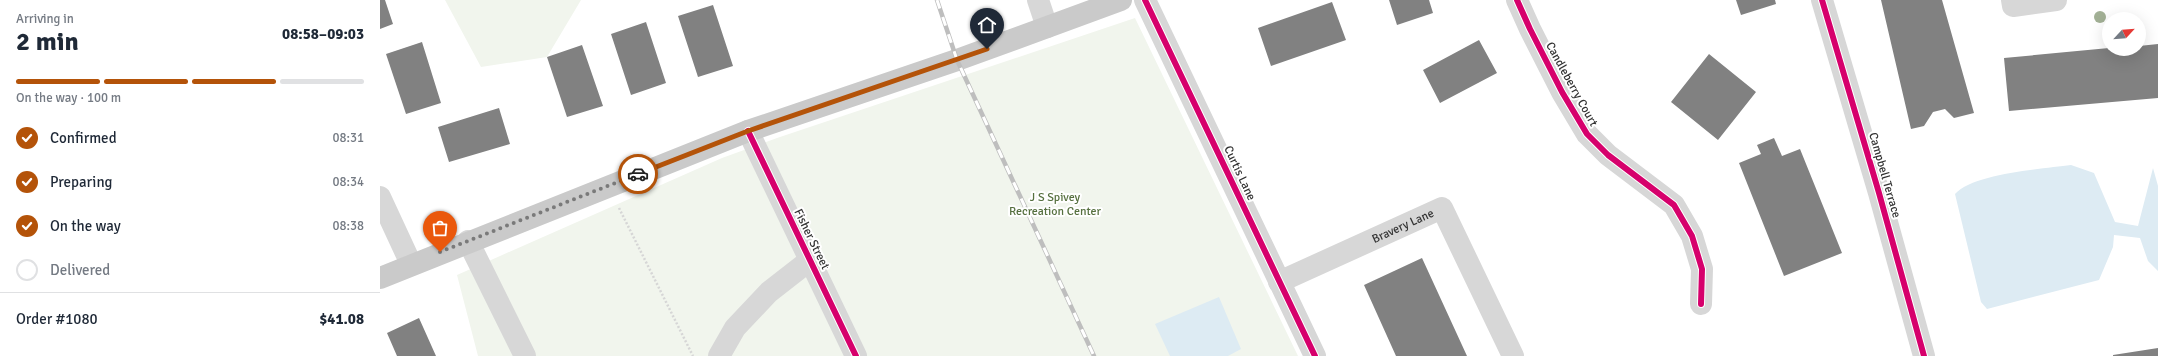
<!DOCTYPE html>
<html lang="en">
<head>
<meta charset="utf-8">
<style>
	body { margin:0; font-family:Signika,sans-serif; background:#f6f6f7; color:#1f2937; height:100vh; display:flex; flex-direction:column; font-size:15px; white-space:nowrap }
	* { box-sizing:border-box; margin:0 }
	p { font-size:13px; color:#747a83 }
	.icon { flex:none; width:22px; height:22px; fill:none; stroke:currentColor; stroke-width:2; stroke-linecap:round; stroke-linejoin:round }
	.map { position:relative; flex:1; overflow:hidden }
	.panel { display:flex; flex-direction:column; background:#fff; width:380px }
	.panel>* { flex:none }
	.needle { width:26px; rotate:64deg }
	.buttons { position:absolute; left:1722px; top:12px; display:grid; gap:8px }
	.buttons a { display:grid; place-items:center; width:44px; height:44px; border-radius:50%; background:#fff; box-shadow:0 4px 16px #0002; font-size:20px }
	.pin { position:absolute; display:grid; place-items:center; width:34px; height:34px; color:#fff; margin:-41px -17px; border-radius:50% 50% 50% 0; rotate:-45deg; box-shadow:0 0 4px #0007 }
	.pin .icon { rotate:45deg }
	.courier { position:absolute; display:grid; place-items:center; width:40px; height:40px; margin:-20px; border:3px solid #b45309; border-radius:50%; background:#fff; color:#222; box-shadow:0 1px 5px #0007 }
	.head em { font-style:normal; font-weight:700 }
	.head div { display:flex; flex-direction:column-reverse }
	.head { display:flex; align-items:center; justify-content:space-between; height:68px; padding:0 16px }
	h1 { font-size:26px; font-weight:700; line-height:30px }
	.bar { display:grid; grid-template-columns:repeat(4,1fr); gap:6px 4px; align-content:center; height:48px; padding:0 16px }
	.bar i { height:5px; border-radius:3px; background:#e0e1e3 }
	.bar .active { background:#b45309 }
	.bar p { grid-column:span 4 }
	.line { display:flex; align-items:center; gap:10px; padding:0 16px; border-top:1px solid #e0e1e3 }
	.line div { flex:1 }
	ol { padding:0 16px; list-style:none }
	li { display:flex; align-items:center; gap:12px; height:44px }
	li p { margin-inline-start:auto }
	li .icon { padding:4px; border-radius:50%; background:#b45309; color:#fff; stroke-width:4 }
	li:last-child { color:#747a83 }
	li i { width:22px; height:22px; border:2px solid #e0e1e3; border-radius:50% }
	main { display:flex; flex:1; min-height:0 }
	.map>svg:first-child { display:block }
	.green { fill:#f1f5ed }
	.water { fill:#ddebf3 }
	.building { fill:#818181 }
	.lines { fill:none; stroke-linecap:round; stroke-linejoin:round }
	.path { stroke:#d6d6d6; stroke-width:2.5; stroke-dasharray:2 2; stroke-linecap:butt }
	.minor { stroke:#d7d7d7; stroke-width:22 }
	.major { stroke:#cacaca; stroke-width:22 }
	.rail-casing { stroke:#bebebe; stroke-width:4.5 }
	.rail { stroke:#fff; stroke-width:3; stroke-dasharray:9; stroke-linecap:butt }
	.cycleway-casing { stroke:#fff; stroke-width:8 }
	.cycleway { stroke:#d6006c; stroke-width:6 }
	.tree { fill:#a2b095 }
	.done { stroke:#7a7a7a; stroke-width:4; stroke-dasharray:0 7.2 }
	.route { stroke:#b45309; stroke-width:5 }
	.labels { text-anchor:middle; stroke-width:4; stroke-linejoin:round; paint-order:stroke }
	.street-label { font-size:12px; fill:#333; stroke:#fff }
	.park-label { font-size:12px; fill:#56703f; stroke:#fff }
</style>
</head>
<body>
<main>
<section class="panel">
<div class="head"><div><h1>2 min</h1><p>Arriving in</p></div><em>08:58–09:03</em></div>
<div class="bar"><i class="active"></i><i class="active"></i><i class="active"></i><i></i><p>On the way · 100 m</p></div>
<ol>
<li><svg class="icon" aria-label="check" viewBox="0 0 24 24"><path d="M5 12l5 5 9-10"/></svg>Confirmed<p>08:31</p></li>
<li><svg class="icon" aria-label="check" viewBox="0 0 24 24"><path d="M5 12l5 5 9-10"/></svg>Preparing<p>08:34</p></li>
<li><svg class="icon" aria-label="check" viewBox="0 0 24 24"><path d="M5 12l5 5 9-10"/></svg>On the way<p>08:38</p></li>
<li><i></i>Delivered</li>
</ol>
<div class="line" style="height:52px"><div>Order #1080</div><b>$41.08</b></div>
</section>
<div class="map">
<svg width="1778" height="356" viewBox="0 0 1778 356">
	<rect width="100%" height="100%" fill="#fff"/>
	<path class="green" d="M 65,0 L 201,0 L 167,57 L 101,67 Z
		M 755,18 L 918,356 L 98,356 L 77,275 L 342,158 L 397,138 Z"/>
	<path class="water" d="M 1691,165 L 1714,173 L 1735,222 L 1758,226 L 1773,168 L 1778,186 L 1778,271 L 1768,261 L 1760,238 L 1734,235 L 1733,247 L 1719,280 L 1607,309 L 1601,302 L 1575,194 C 1594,173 1662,169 1691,165 Z
		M 839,297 L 861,349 L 848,356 L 790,356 L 775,324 Z"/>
	<path class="building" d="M 0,0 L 5,0 L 13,24 L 0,29 Z
		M 1009,0 L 1049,0 L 1053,13 L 1017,25 Z
		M 1356,0 L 1395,0 L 1396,4 L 1361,15 Z
		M 1501,0 L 1562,0 L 1594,113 L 1574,118 L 1565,109 L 1553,112 L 1544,126 L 1531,129 Z
		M 952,2 L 966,40 L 891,66 L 878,28 Z
		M 333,5 L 353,66 L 318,77 L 298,16 Z
		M 266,22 L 286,83 L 251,95 L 231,34 Z
		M 1099,40 L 1117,73 L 1060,103 L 1043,70 Z
		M 42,42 L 61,103 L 26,114 L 6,54 Z
		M 1778,44 L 1778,98 L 1629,111 L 1624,58 L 1729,48 L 1759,49 L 1759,46 Z
		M 202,45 L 223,106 L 187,117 L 167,57 Z
		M 1329,54 L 1376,92 L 1338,140 L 1291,102 Z
		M 119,108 L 130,144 L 69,162 L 58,127 Z
		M 1394,138 L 1402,156 L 1420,149 L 1462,253 L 1404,276 L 1359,163 L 1381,154 L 1377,145 Z
		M 1042,258 L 1087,356 L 1016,356 L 984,285 Z
		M 39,318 L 56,356 L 17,356 L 7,333 Z
		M 1778,348 L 1778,356 L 1733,356 L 1733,355 Z"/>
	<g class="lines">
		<path class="path" d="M 239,208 L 313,356"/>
		<g class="minor">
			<path d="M 658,0 L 667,27"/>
			<path d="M 765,0 L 935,356"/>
			<path d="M 1137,0 L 1150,29 L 1182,92 L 1207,134 L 1228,155 L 1294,205 L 1312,236 L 1322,269 L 1321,304"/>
			<path d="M 1442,0 L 1499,193 L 1544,356"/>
			<path d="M 1632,0 L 1633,6 L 1676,0"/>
			<path d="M 368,131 L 476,356"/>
			<path d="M 0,197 L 31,264"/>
			<path d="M 88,241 L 145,356"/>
			<path id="s1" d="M 899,282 L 1062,208 L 1133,356"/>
			<path d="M 339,356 L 355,328 L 389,292 L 430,260"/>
		</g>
		<path class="major" d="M 0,278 L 368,131 L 577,60 L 741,0"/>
		<defs>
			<path id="rail" d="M 557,0 L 577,60 L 714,356"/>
		</defs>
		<use href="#rail" class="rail-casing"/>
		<use href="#rail" class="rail"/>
		<defs>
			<path id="cycleway" d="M 765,0 L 935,356
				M 1137,0 L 1150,29 L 1182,92 L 1207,134 L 1228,155 L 1294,205 L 1312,236 L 1322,269 L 1321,304
				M 1442,0 L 1499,193 L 1544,356
				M 368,131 L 476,356"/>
		</defs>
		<use href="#cycleway" class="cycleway-casing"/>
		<use href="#cycleway" class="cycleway"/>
	</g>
	<circle class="tree" cx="1720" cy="17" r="6"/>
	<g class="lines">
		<path class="done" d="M 60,252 L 258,174"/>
		<path class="route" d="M 258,174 L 368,131 L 607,49"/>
	</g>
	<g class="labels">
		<g class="street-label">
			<text transform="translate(1192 84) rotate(61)" y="4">Candleberry Court</text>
			<text transform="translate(860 173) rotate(65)" y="4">Curtis Lane</text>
			<text transform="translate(1505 175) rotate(74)" y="4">Campbell Terrace</text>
			<text dy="4" stroke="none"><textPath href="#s1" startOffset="136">Bravery Lane</textPath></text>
			<text transform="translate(432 239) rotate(64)" y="4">Fisher Street</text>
		</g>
		<g class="park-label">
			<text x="675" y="201">J S Spivey<tspan x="675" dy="14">Recreation Center</tspan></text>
		</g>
	</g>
</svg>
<div class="buttons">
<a><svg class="needle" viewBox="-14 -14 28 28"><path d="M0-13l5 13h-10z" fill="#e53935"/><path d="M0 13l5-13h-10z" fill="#747a83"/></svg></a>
</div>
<div class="pin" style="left:60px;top:252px;background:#ea580c"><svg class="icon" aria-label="bag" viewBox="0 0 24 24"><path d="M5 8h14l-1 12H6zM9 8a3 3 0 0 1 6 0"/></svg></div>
<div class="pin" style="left:607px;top:49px;background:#1f2937"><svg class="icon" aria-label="home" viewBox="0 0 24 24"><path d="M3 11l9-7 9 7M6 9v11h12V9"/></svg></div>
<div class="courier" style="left:258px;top:174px"><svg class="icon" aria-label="car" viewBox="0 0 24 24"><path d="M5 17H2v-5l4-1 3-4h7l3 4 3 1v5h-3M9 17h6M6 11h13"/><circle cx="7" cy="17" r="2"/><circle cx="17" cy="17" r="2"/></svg></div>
</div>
</main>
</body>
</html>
